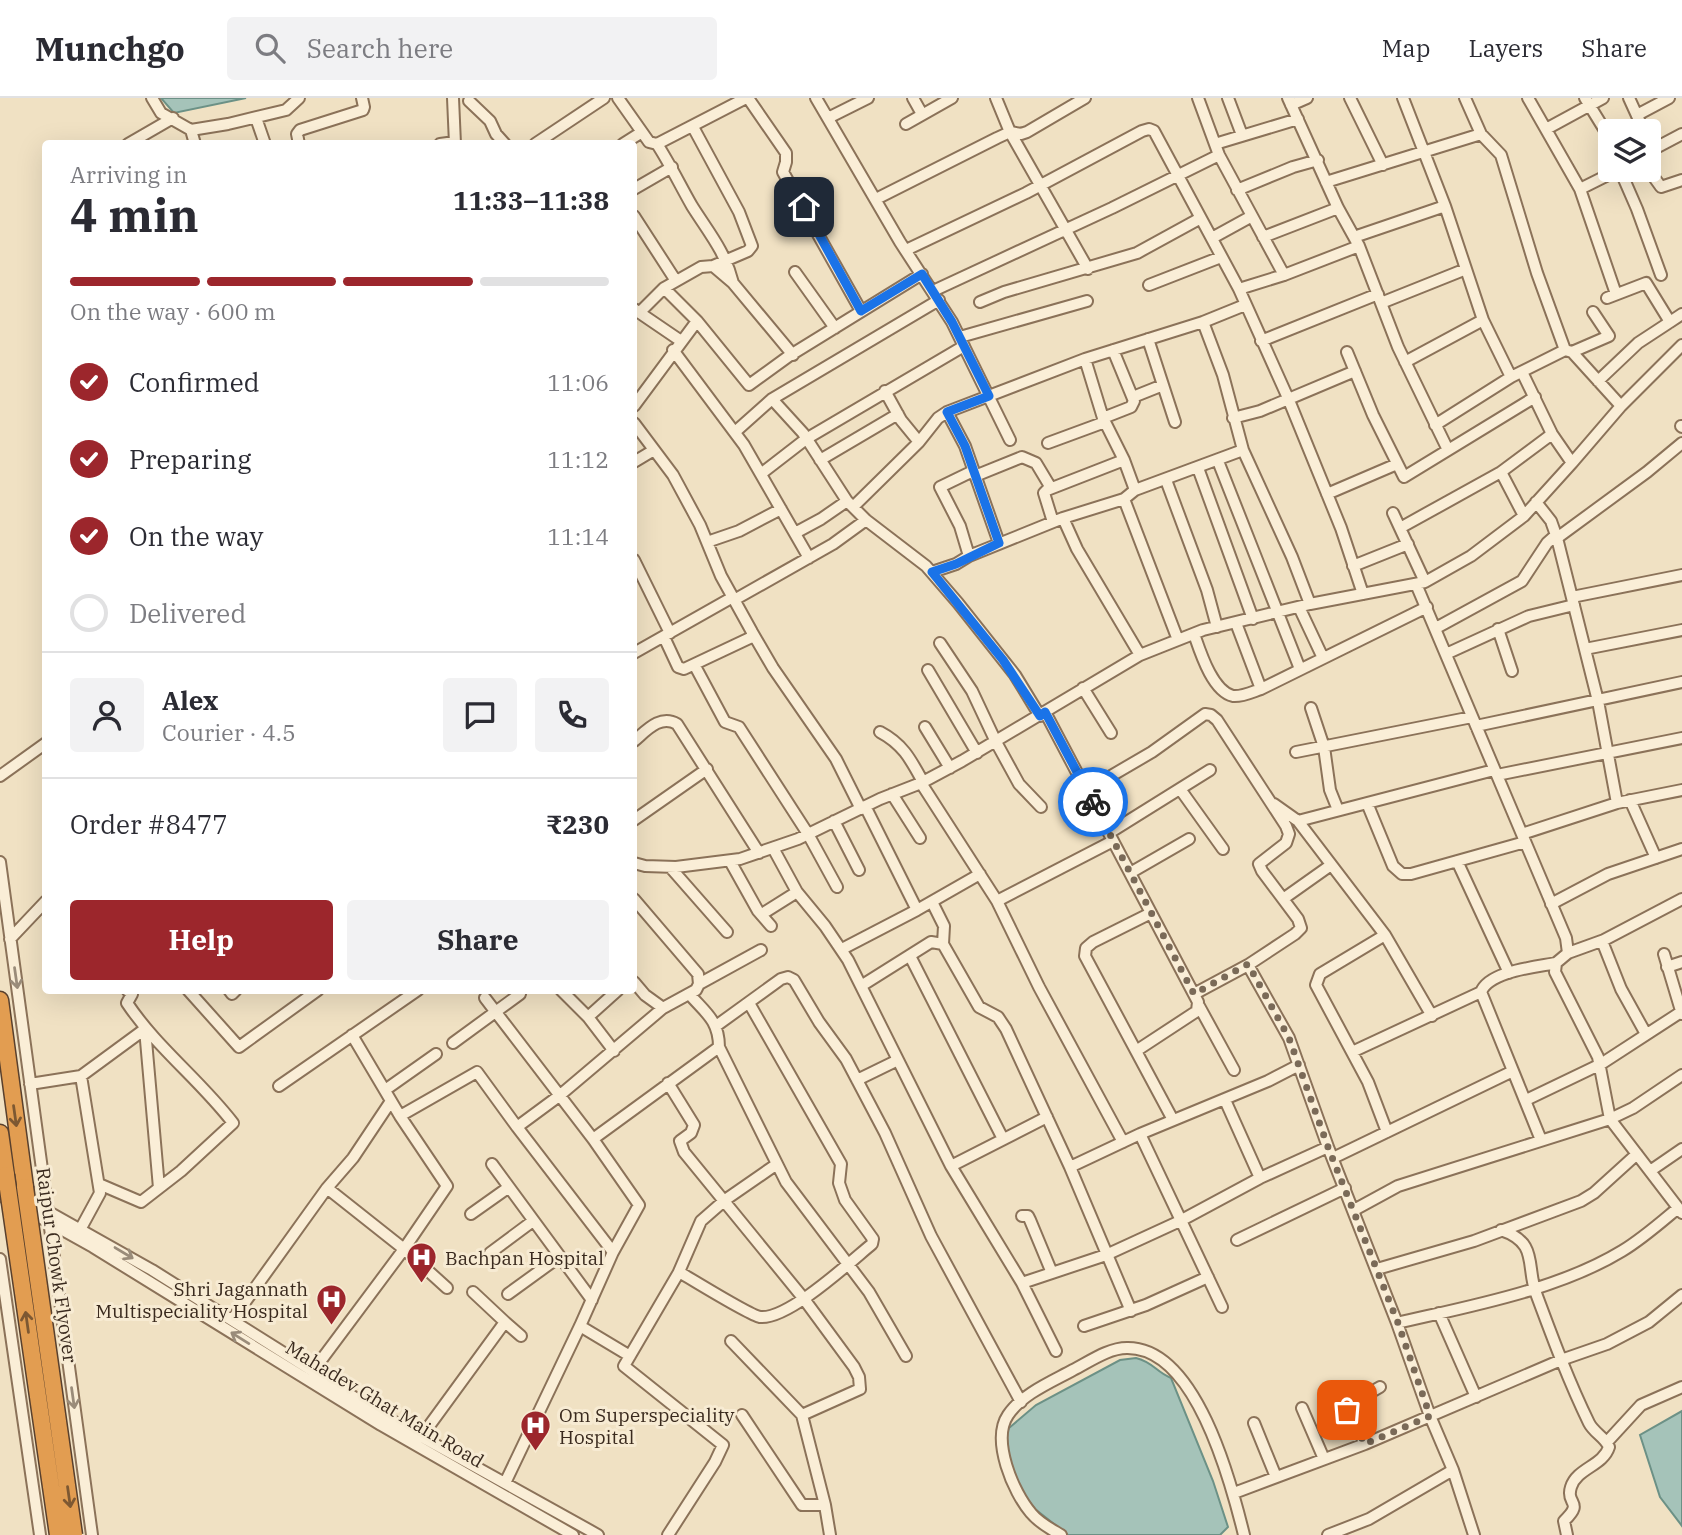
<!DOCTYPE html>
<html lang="en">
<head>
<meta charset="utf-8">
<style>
	body { margin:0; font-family:"IBM Plex Serif",serif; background:#f2f2f3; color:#2b2b33; height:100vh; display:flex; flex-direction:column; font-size:26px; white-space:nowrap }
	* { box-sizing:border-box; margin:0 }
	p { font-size:23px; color:#7c7c81 }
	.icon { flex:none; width:38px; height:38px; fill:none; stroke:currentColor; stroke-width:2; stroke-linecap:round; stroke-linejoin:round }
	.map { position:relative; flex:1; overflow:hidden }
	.sheet { position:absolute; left:42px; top:42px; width:595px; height:854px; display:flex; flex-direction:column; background:#fff; border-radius:7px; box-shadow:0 7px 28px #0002 }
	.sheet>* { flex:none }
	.buttons { position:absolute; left:1598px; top:21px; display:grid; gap:14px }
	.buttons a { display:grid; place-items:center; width:63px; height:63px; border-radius:7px; background:#fff; box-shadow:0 7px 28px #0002; font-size:35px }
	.pin { position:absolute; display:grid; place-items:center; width:60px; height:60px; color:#fff; margin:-30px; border-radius:14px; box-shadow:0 4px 10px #0006 }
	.courier { position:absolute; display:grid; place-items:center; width:70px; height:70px; margin:-35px; border:5px solid #1a73e8; border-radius:50%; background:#fff; color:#222; box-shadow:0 2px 9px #0007 }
	.head em { font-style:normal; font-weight:700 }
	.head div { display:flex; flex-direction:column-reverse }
	.head { display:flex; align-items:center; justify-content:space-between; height:119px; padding:0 28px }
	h1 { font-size:46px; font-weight:700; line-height:52px }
	.bar { display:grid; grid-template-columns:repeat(4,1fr); gap:10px 7px; align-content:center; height:84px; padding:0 28px }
	.bar i { height:9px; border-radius:5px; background:#e1e1e2 }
	.bar .selected { background:#9c262c }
	.bar p { grid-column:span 4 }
	.line { display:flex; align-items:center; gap:18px; padding:0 28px; border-top:2px solid #e1e1e2 }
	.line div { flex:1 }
	.round { display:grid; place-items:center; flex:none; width:74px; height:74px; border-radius:7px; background:#f2f2f3 }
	ol { padding:0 28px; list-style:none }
	li { display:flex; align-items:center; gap:21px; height:77px }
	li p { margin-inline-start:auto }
	li .icon { padding:7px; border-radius:50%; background:#9c262c; color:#fff; stroke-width:4 }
	li:last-child { color:#7c7c81 }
	li i { width:38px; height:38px; border:4px solid #e1e1e2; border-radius:50% }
	.button { display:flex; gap:14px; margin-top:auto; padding:14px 28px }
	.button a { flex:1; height:80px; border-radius:7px; background:#9c262c; color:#fff; font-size:28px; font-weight:700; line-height:80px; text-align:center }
	.button a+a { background:#f2f2f3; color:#2b2b33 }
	header { display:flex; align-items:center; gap:42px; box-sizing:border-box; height:98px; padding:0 35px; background:#fff; border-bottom:2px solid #e1e1e2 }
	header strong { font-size:33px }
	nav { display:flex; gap:38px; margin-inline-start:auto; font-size:24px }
	.search { width:490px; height:63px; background:#f2f2f3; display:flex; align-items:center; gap:18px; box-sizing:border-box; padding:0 24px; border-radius:7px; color:#7c7c81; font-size:26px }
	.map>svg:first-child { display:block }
	.water { fill:#a5c3b9; stroke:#6c9186; stroke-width:2 }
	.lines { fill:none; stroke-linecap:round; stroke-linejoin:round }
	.minor-casing { stroke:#8b7259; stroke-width:14 }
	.highway-casing { stroke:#59402d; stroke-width:19 }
	.minor { stroke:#faeed7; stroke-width:10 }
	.highway { stroke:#e29d51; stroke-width:16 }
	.highway-bridge-casing { stroke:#59402d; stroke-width:19; stroke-linecap:butt }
	.highway-bridge { stroke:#e29d51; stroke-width:16 }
	.oneway { stroke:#9a8c7a }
	.oneway2 { stroke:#7d5832 }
	.done { stroke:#7a6a58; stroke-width:7; stroke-dasharray:0 12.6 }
	.route { stroke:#1a73e8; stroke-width:9 }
	.labels { text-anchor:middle; stroke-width:6; stroke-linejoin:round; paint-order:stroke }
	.poi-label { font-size:19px; fill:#3a2a1e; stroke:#f7ebd3; text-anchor:start }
	.street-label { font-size:19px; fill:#3a2a1e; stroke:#f7ebd3 }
</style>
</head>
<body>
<header>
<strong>Munchgo</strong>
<div class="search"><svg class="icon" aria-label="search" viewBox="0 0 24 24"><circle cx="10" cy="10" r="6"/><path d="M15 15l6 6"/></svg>Search here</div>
<nav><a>Map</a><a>Layers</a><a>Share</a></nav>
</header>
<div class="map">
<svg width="1682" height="1437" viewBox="0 0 1682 1437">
	<rect width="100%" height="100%" fill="#f0e1c3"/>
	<path class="water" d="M 161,0 L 246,0 L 174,15 Z
		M 1136,1260 C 1153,1264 1156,1274 1171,1280 L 1213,1383 L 1228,1429 L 1220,1437 L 1068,1437 L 1035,1411 L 1019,1393 L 1002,1348 L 1009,1330 L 1036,1307 L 1120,1262 Z
		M 1682,1313 L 1682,1428 L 1660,1399 L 1640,1337 Z"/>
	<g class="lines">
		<defs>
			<path id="minor" d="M 152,0 L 161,15 L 191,32 L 195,46
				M 453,0 L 455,46
				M 618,0 L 649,44 L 657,46 C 670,66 680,87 692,108 C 709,135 725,153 733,185
				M 748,0 L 786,55 L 786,64 L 783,74 L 861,213
				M 816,0 L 900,144 L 952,224 L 1010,342
				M 913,0 L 922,16
				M 996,0 L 1010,34 L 1088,171
				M 1198,0 L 1219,57 L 1284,177
				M 1228,0 L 1242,37
				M 1288,0 L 1338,110 L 1359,148 L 1398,249 L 1448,352
				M 1350,0 L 1383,67
				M 1403,0 L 1445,108 L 1483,222 L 1511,279
				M 1465,0 L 1481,36 L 1501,57 L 1537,175 L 1565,252 L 1572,254 L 1621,308
				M 1528,0 L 1580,91 L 1616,196
				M 1585,0 L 1609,39
				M 1629,0 L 1644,33
				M 469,3 L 490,23 L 496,36 L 505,46
				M 1291,7 L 1307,0
				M 1637,17 L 1669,0
				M 256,20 L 265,46
				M 828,20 L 868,0
				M 906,26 L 952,0
				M 1548,30 L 1603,0
				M 191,32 L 228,26 L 286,12 L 299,0
				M 128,46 L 173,20
				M 299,46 L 297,36 L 300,32 L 363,12 L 364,9 L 362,0
				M 440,46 L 455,44
				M 535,46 L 604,0
				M 623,46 L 642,34
				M 657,46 L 746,0
				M 1215,46 L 1298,21
				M 1648,54 L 1682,36
				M 1648,71 L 1661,89 L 1682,82
				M 1620,72 L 1637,111 L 1661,177
				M 1326,84 L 1481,36
				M 634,91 L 672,69
				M 1580,91 L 1618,72
				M 1237,92 L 1293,69 L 1318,62
				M 876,101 L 997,40 L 1010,34 L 1021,36 L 1027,34 L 1085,0
				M 634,118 L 676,183
				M 1263,139 L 1338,110
				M 1354,139 L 1445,108
				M 1212,140 L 1252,118
				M 906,152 L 1026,95 L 1142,33 L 1149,31 L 1154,33 L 1239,191 L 1288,300 L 1341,430 L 1363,496
				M 713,168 L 733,185 L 793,257
				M 795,174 L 835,230
				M 1149,187 L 1221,159
				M 664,190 L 697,223 L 749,287 L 789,258 L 922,176
				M 1239,191 L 1284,177 L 1359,148
				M 933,193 L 1112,110 L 1219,57
				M 1607,200 L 1646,185 L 1670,224 L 1682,216
				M 980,204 L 1004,194 L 1137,155 L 1199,121
				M 1381,205 L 1466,171
				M 634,211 L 681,243
				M 639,215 L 664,190 L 701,169 L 713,168 L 748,153 L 752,148 L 739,114 L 693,29
				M 1203,224 L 1223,277 L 1243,352 L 1292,459 L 1310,506
				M 960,239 L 1087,203
				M 1148,241 L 1175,324
				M 1261,243 L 1378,196
				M 673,252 L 744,347 L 809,460
				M 1347,254 L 1373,317 L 1404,379 L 1535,299
				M 1572,254 L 1609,238 L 1593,214
				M 1085,261 L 1103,320 L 1124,362 L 1135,392
				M 1405,264 L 1483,222
				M 1522,274 L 1552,336 L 1572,365
				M 1598,283 L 1638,245 L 1670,224
				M 885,293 L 901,322 L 919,344
				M 1133,299 L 1163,287
				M 772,301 L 803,335 L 847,403 L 866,422 L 926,468 L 958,505 L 1015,577 L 1040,618
				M 634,308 L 697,223
				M 947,314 L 965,348 L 999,445
				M 1103,320 L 1131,309 L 1134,303 L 1113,252
				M 1233,320 L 1260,313 L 1355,273
				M 634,325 L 673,377 L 700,427 L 721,478 L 752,534 L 773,570 L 836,661 L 861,711
				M 1435,327 L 1511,279 L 1565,252
				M 1681,328 L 1682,329
				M 735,334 L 772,301 L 939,202
				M 1048,345 L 1105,324
				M 820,362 L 898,316
				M 1218,363 L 1300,571
				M 634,364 L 654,352
				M 1198,370 L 1253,521
				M 1501,374 L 1524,418
				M 762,375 L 806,341 L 964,248
				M 975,378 L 1022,359 L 1036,365 L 1051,390
				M 1166,382 L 1207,492 L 1217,529
				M 1327,396 L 1397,366
				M 1124,401 L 1178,542
				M 1536,404 L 1551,423 L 1557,440 L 1598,603 L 1617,705
				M 853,409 L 919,344 L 938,320 L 947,314 L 1085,261 L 1203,224 L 1245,207
				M 1393,415 L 1425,484
				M 1063,420 L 1077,451 L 1140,557
				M 1053,424 L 1044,395 L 1047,392 L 1124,362
				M 1400,430 L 1501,374 L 1552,336
				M 795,435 L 821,421 L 847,403
				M 1557,440 L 1647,374 L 1682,345
				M 707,444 L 739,433 L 781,411
				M 969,458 L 960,428 L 940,389 L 973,373
				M 634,462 L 670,535
				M 1353,468 L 1408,446
				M 932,474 L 956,466 L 969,458 L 1063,420 L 1124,401 L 1135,392 L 1243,352
				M 1416,486 L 1566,840 L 1568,855 L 1556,865 L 1555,874 L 1598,959 L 1610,1021 L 1682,1115
				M 1572,499 L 1682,477
				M 734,502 L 833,446 L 866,422
				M 1299,509 L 1323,560
				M 1236,525 L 1261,591
				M 1436,530 L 1522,483 L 1547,445 L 1556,437
				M 1498,531 L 1512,573
				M 1194,536 C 1200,553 1212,593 1233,598 C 1242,599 1252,594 1261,591 L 1427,509
				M 664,539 L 678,569 L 684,571 L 754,538
				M 940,545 L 972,593 L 996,644 L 1019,686 L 1041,709
				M 1585,551 L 1682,532
				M 634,555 L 733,499
				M 1446,556 L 1529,518 L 1574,507
				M 695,568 L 725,624 L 739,629 L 808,736 L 837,789
				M 928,572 L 977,655
				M 1083,590 L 1111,635
				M 1311,610 L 1324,649 L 1330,692 L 1338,712
				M 1045,614 L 1198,904 L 1197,913 L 1136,953 L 1173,1022
				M 1476,628 L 1682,584
				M 925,629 L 950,670
				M 880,634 C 903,646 911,662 923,684
				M 634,643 C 646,633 660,616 677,626 L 759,755
				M 1296,654 L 1472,619
				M 1497,677 L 1682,640
				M 0,678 L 46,645
				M 921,685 L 997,803 L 1039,889 L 1123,1044
				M 1180,691 L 1223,751
				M 1087,692 L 1152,654 L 1205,616 L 1211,617 L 1217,622 L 1286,728 L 1289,736 L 1286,745 L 1259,766 L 1262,773 L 1298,821 L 1301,830 L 1295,836 L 1248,867 L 1194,896
				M 892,696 L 920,740
				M 1630,702 L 1656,760
				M 1367,705 L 1393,768 L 1402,776 L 1411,776 L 1525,744
				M 1274,706 L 1298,723 L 1385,837 L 1432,918
				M 865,708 L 917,812
				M 634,722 L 707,671
				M 834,723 L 859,772
				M 1298,723 L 1494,672
				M 1109,735 L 1210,672
				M 1522,736 L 1617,705 L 1682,692
				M 773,750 L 797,794 L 825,828 L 848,862 L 951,1068 L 1022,1185 L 1056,1253
				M 730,763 L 758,813 L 771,828
				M 1457,763 L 1509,875
				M 0,764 L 92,1437
				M 634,765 L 645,768 L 676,769 L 740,761 L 798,741 L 880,701 L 921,685 L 962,663 L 1140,557 L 1203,532 L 1310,506 L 1425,484 L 1471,458 L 1524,418 L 1572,365 L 1621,308 L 1682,247
				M 670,769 L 727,834
				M 1130,775 L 1189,741
				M 1283,801 L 1331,767
				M 997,803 L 1113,743
				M 932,804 L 944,828 L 943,846
				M 1551,806 L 1608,776 L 1682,751
				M 762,816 L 797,794
				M 1385,837 L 1320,876 L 1316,887 L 1368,984 L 1387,1034
				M 10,841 L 46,803
				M 1602,843 L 1621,891 L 1646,936
				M 842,851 L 917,812 L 980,776
				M 1568,855 L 1604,842 L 1682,801
				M 1664,856 L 1682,916
				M 910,858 L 1003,1041
				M 1248,867 L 1289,940 L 1328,1049 L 1397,1225 L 1430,1318 L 1453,1372 L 1474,1437
				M 1667,869 L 1682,864
				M 634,884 L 645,897 L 663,910
				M 699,886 L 761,852
				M 861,888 L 931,844 L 943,846 L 979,909 L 998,919 L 1006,931 L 1070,1069 L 1131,1213
				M 188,892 L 239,949 L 318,892
				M 229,892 L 232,896 L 236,892
				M 561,892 L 588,919 L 614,953
				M 690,897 C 706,915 719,923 719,949 L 786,1084 L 869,1194 L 906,1258
				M 485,900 L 593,1041 L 639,1107 L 613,1154 L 580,1228 L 505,1385
				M 1199,908 L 1234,972
				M 588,919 L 618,892
				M 716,928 L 781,881 L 788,879 L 794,882 L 819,924 L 846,961 L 885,1035 L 931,1138 L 1021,1304
				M 145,931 L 159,1090
				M 352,937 L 400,1018 L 447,1088 L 404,1151 L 447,1190
				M 453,945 L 520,896
				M 1136,953 L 1085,858 L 1086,850 L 1093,844 L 1151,815
				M 1352,954 L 1481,894
				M 81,978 L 100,1095 L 81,1130
				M 857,982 L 898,962
				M 668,985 L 694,1027 L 691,1035 L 680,1043 L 684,1054 L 804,1201 L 854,1269 L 859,1279 L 860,1291 L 802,1317 L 731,1243
				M 30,986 L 81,978 L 145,931
				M 279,988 L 418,892
				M 385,992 L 436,956
				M 1225,1002 L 1260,1080
				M 1526,1002 L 1601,966 L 1681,914
				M 400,1018 L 477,974 L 517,1029 L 613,1154
				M 517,1029 L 559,998 L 663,910 L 696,892 L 699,886 L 698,876 L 634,801
				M 1140,1036 L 1222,1209
				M 593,1041 L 719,949
				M 1541,1042 L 1481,894 C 1489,873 1536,869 1556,865
				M 1333,1060 L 1513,973
				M 492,1066 L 592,1202
				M 951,1068 L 1047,1019
				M 1070,1069 L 1140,1036 L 1268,983 L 1299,967
				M 1650,1073 L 1682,1051
				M 99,1086 L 141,1104 L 181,1073 L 233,1025 C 200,982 157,950 127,905 L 132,896 L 127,892
				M 0,1097 L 93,1149 L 381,1327 L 573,1437
				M 24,1100 L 152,1172 L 384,1318 L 598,1437
				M 1354,1112 L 1398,1088 L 1610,1021 L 1633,1010 L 1682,977
				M 471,1116 L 509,1089
				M 1022,1118 L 1028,1118 L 1030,1122 L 1052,1175
				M 1501,1132 C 1540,1145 1525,1169 1537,1198 C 1553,1241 1569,1284 1589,1325 C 1594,1335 1605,1339 1609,1349 C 1603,1368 1577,1370 1571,1389 C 1565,1407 1585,1403 1564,1423 L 1567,1437
				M 1237,1142 L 1345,1090
				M 490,1155 L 533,1123
				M 0,1161 L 40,1437
				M 1377,1171 L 1474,1143 L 1581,1103 L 1594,1095 L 1637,1056
				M 678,1176 L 701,1123 L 725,1102 L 777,1066
				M 1022,1185 L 1106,1157 L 1180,1123 L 1260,1080 L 1328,1049
				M 508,1196 L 559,1159
				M 1439,1215 L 1476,1299
				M 232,1222 L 327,1090 L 353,1060 L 391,1003
				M 505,1224 L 521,1238
				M 1397,1225 C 1470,1208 1558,1192 1622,1153 C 1642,1141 1660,1125 1678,1110
				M 580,1228 L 630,1258
				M 1084,1228 L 1146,1207 L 1208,1179
				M 313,1273 L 404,1151 L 327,1090
				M 1302,1310 L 1324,1361
				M 742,1317 L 802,1407 L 825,1407
				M 802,1317 L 825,1407 L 830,1437
				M 1254,1325 L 1276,1379
				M 421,1339 L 505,1224 L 473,1194
				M 1607,1344 L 1641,1307 L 1682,1289
				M 1365,1346 L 1347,1308 L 1380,1289
				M 1234,1395 L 1365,1346 L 1561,1262 L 1607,1246 L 1649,1224 L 1682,1197
				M 668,1437 L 715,1364 L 723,1347 L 624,1268 L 679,1174 C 693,1182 749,1217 760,1219 C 788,1222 850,1164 872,1146 L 873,1141 L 845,1102 L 839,1085 L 841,1066 L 749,905
				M 1061,1437 C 1051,1431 1039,1425 1031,1415 C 1013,1394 991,1342 1008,1317 C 1022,1296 1051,1284 1073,1272 C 1089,1264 1108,1250 1127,1250 C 1196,1249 1231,1384 1244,1437
				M 1328,1437 L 1369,1421 L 1453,1372"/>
			<path id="highway" d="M 0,902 L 25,1089
				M 0,1035 L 6,1077"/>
		</defs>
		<use href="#minor" class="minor-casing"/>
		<use href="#highway" class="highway-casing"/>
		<use href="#minor" class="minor"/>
		<use href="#highway" class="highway"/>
		<defs>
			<path id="highway-bridge" d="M 6,1077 L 58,1437
				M 25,1089 L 74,1437"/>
		</defs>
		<use href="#highway-bridge" class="highway-bridge-casing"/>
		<use href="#highway-bridge" class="highway-bridge"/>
	</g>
	<defs><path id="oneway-shaft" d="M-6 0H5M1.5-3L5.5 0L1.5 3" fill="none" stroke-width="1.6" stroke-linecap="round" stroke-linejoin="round" transform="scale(1.75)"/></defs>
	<g class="oneway">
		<use href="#oneway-shaft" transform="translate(16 880) rotate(82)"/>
		<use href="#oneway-shaft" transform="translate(124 1155) rotate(31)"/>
		<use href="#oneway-shaft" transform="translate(240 1240) rotate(-148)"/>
		<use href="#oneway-shaft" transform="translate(73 1300) rotate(82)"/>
	</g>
	<g class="oneway2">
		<use href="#oneway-shaft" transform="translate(15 1018) rotate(82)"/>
		<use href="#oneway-shaft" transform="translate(27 1224) rotate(-98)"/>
		<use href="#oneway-shaft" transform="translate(69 1399) rotate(82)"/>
	</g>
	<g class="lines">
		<path class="done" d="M 1093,704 L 1194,896 L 1248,866 L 1289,940 L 1328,1049 L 1398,1225 L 1430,1318 L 1365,1346 L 1347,1312"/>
		<path class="route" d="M 804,109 L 861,213 L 922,176 L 952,224 L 989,298 L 947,314 L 965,348 L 999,445 L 956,466 L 932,474 L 1003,562 L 1040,618 L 1045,614 L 1093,704"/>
	</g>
	<defs>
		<symbol id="hospital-pin" viewBox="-11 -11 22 30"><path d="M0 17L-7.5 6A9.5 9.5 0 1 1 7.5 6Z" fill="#9c262c" stroke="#f7ebd3"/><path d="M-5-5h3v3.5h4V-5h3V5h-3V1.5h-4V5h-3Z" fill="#fff"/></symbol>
	</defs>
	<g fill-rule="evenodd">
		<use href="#hospital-pin" x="404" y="1142" width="35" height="47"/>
		<use href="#hospital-pin" x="314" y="1184" width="35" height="47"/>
		<use href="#hospital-pin" x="518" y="1310" width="35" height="47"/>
	</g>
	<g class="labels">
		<g class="poi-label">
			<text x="445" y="1167">Bachpan Hospital</text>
			<text x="308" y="1198" text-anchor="end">Shri Jagannath<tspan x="308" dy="22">Multispeciality Hospital</tspan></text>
			<text x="559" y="1324">Om Superspeciality<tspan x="559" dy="22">Hospital</tspan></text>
		</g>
		<g class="street-label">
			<text transform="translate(57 1167) rotate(82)" y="7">Raipur Chowk Flyover</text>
			<text transform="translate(385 1306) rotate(31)" y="7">Mahadev Ghat Main Road</text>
		</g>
	</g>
</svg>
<div class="buttons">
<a><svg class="icon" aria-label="layers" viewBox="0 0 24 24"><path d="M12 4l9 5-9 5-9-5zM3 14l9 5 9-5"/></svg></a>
</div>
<div class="pin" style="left:1347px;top:1312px;background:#ea580c"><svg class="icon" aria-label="bag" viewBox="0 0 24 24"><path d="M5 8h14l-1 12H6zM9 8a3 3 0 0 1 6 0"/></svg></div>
<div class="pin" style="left:804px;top:109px;background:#1f2937"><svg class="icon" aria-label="home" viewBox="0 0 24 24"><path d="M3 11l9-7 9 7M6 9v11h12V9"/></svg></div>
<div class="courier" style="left:1093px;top:704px"><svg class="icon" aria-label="bike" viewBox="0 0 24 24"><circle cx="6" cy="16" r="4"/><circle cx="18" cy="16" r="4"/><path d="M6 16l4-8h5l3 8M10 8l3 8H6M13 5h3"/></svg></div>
<section class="sheet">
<div class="head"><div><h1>4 min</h1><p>Arriving in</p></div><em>11:33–11:38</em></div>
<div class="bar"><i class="selected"></i><i class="selected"></i><i class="selected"></i><i></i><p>On the way · 600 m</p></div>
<ol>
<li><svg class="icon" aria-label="check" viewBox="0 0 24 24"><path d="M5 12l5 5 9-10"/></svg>Confirmed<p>11:06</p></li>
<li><svg class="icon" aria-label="check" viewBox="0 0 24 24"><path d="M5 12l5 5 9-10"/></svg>Preparing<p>11:12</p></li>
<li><svg class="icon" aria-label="check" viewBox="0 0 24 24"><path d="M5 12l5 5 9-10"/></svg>On the way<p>11:14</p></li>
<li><i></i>Delivered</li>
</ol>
<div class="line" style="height:126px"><a class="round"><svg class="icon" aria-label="person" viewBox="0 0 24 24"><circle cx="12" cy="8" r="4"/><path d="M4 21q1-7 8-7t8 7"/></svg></a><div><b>Alex</b><p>Courier · 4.5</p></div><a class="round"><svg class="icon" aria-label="chat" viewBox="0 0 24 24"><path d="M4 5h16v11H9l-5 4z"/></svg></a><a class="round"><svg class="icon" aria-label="phone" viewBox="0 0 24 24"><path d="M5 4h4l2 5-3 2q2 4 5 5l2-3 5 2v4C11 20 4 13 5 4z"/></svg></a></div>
<div class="line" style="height:91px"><div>Order #8477</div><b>₹230</b></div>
<div class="button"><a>Help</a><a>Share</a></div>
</section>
</div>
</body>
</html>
